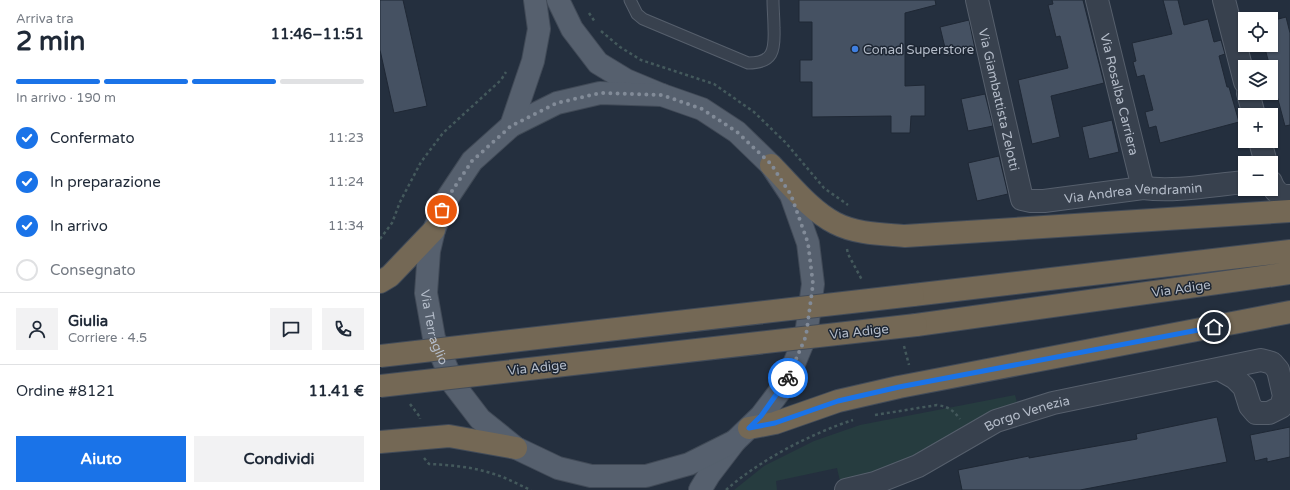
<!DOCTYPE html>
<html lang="it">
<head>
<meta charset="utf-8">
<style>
	body { margin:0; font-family:"Varela Round",sans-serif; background:#f2f2f3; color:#1f2937; height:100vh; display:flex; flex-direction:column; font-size:15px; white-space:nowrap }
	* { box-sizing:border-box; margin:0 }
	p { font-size:13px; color:#747a83 }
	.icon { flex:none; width:22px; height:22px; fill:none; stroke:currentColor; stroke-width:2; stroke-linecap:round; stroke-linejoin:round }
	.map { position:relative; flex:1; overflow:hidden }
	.sheet { display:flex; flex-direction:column; background:#fff; width:380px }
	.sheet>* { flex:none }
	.fabs { position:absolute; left:858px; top:12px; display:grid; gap:8px }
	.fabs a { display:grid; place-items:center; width:40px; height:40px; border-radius:0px; background:#fff; box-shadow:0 1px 3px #0004; font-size:20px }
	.pin { position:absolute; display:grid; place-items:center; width:34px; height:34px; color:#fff; margin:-17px; border:2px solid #fff; border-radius:50%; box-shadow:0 1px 4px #0007 }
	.courier { position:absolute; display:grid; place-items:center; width:40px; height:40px; margin:-20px; border:3px solid #1a73e8; border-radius:50%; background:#fff; color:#222; box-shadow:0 1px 5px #0007 }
	.overview em { font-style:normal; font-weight:700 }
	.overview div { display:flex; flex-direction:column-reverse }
	.overview { display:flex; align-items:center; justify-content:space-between; height:68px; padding:0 16px }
	h1 { font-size:26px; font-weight:700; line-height:30px }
	.bar { display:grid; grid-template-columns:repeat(4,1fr); gap:6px 4px; align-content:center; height:48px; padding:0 16px }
	.bar i { height:5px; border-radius:3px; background:#e0e1e3 }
	.bar .current { background:#1a73e8 }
	.bar p { grid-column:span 4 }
	.line { display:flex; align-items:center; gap:10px; padding:0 16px; border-top:1px solid #e0e1e3 }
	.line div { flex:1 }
	.round { display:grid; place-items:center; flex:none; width:42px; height:42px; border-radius:0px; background:#f2f2f3 }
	ol { padding:0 16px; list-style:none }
	li { display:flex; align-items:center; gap:12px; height:44px }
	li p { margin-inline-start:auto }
	li .icon { padding:4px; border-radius:50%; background:#1a73e8; color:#fff; stroke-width:4 }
	li:last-child { color:#747a83 }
	li i { width:22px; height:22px; border:2px solid #e0e1e3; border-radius:50% }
	.primary-button { display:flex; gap:8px; margin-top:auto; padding:8px 16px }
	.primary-button a { flex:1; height:46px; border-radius:0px; background:#1a73e8; color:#fff; font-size:16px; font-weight:700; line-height:46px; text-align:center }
	.primary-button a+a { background:#f2f2f3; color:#1f2937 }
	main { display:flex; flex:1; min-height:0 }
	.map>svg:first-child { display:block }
	.green { fill:#263c3f }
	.building { fill:#455162; stroke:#1f2835 }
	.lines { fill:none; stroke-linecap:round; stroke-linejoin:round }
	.lane-casing { stroke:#565f6c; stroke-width:13 }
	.street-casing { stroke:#565f6c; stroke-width:24 }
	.primary-casing { stroke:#414a57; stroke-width:24 }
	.highway-casing { stroke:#434c59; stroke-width:24 }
	.path { stroke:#44595c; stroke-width:2.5; stroke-dasharray:3 3; stroke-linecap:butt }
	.lane { stroke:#38414e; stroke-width:11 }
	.street { stroke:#38414e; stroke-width:22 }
	.primary { stroke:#56606e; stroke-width:22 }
	.highway { stroke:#746855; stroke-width:22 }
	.highway-bridge-casing { stroke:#434c59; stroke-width:24; stroke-linecap:butt }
	.highway-bridge { stroke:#746855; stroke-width:22 }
	.done { stroke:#828b98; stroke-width:4; stroke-dasharray:0 7.2 }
	.route { stroke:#1a73e8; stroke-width:5 }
	.shop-dot { fill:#3f7fe0; stroke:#1d2633; stroke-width:1.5 }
	.labels { text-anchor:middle; stroke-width:3; stroke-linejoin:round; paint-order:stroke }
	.poi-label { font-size:13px; fill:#b4bcc9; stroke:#1d2633; text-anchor:start }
	.street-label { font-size:13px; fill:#b4bcc9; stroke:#1d2633 }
</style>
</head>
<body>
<main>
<section class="sheet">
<div class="overview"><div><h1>2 min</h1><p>Arriva tra</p></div><em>11:46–11:51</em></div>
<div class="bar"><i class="current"></i><i class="current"></i><i class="current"></i><i></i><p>In arrivo · 190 m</p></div>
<ol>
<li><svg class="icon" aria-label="check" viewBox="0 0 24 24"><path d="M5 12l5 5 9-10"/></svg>Confermato<p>11:23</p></li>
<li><svg class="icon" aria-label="check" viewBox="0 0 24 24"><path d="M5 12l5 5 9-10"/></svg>In preparazione<p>11:24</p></li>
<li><svg class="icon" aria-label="check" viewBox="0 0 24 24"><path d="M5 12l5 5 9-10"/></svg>In arrivo<p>11:34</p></li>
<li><i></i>Consegnato</li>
</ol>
<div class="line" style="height:72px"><a class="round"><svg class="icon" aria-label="person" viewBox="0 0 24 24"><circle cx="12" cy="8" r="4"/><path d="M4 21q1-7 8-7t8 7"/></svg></a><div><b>Giulia</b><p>Corriere · 4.5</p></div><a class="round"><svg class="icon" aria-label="chat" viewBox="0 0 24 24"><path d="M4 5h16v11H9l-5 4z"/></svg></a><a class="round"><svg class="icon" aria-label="phone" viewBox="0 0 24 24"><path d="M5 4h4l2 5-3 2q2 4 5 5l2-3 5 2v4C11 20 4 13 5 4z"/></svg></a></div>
<div class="line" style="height:52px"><div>Ordine #8121</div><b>11.41 €</b></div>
<div class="primary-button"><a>Aiuto</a><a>Condividi</a></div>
</section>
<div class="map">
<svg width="910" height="490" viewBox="0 0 910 490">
	<rect width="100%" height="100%" fill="#242f3e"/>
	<path class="green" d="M 635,395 L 637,402 C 579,432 524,467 460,481 L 457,468 L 396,481 L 397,490 L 354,490 L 384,466 L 434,441 L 480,425 Z"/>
	<path class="building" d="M 0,0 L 23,0 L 47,106 L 14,113 L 0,50 Z
		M 419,0 L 555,0 L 556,5 L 525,13 L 525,86 L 545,85 L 545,116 L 531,116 L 530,133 L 511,133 L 511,116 L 432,117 L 432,82 L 420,82 L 420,60 L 432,60 L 432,22 L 419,22 Z
		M 672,0 L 703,0 L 724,83 L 671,96 L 680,137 L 652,144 L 638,80 L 688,68 L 680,36 L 676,37 L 668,5 L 673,4 Z
		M 783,0 L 798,0 L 804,25 L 828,19 L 834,42 L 841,40 L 845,54 L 839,56 L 847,87 L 849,87 L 859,122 L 780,143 L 776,126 L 769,128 L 765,112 L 773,110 L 764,75 L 757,77 L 753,62 L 756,61 L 752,43 L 792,34 Z
		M 906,17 L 910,33 L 910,125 L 905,126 L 891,73 L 891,67 L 890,67 L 884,45 L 891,45 L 891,21 Z
		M 589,20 L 595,49 L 567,56 L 560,27 Z
		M 605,94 L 613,126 L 588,131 L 581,99 Z
		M 732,120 L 739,152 L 709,159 L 702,127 Z
		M 619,156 L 628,194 L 597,201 L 588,163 Z
		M 837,417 L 847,462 L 700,490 L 582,490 L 578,470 L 649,456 L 649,458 L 757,439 L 756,434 Z
		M 910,427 L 910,457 L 887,462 L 887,458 L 875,461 L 870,435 Z"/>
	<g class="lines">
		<defs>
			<path id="lane" d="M 250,0 L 257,14 L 263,19 L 368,63 C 393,63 395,51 394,28 C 394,19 393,9 393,0"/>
			<g id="street">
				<path id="s1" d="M 597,0 L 642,199 L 651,201 L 664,201 L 763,188 C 797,192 831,185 865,182"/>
				<path id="s2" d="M 717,0 L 763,188"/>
				<path d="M 844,0 L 865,82"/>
				<path d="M 868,93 L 874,115"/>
				<path d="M 880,141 L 886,163"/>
				<path d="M 891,182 C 894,191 900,197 910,196"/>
				<path id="s3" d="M 466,490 L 495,483 L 538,466 L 616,421 L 673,403 L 881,360 L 892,363 L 898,370 L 904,396 L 901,407 L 889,413 L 876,413 L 870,406 L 864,387 L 855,378 L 839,369"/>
			</g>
			<g id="primary">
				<path d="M 178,0 L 192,29 L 218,63 L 246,80 L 282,95 L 322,109 L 357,132 L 391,165 L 411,195 L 428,243 L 433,284 L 426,335 L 406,383 L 381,416 L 355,441 L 329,475 L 320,490"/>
				<path id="s4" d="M 282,95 L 220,93 L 177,103 L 131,126 L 92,161 L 66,200 L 54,230 L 49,251 L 46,293 L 54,338 L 74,385 L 100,419 L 136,448 L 178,468 L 211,476 L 266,476 L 309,464 L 355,441"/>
				<path d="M 131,126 L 153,61 L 159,29 L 155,0"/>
			</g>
			<path id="highway" d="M 391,165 C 410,184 431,211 455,223 C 476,234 502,234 525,236 L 910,211
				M 0,282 L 10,276 L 54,230
				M 533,295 L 910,251
				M 536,325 L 910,273
				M 369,428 L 395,423 L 458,401 L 519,387 L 910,312
				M 0,442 L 69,436 L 136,448"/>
		</defs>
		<use href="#lane" class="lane-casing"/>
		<use href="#street" class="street-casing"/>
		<use href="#primary" class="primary-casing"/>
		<use href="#highway" class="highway-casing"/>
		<path class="path" d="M 209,13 L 215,22
			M 221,31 L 240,47 L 261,60 L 334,84 L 374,112 L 406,143 L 444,188 L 468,205
			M 0,239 L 12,223 L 20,202 L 41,162 L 63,133 L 121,80 L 126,72
			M 467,249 L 468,254 L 482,280
			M 524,346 L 529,365
			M 30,404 L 40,417 L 40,419
			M 495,415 L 557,405 C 569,407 573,410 580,419
			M 44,458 L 49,464 C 71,465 93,467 114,474 C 127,478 139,485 151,490
			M 346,490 C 380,460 430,434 473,420"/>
		<use href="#lane" class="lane"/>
		<use href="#street" class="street"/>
		<use href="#primary" class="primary"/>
		<use href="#highway" class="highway"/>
		<defs>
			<path id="highway-bridge" d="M 0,356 L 533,295
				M 0,386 L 536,325"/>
		</defs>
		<use href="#highway-bridge" class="highway-bridge-casing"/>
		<use href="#highway-bridge" class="highway-bridge"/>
	</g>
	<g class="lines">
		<path class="done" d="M 62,210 L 66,200 L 92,161 L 131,126 L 177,103 L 220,93 L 282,95 L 322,109 L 357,132 L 391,164 L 411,195 L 428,243 L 433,284 L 426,336 L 408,378"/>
		<path class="route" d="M 408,378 L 381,416 L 369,428 L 395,423 L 458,401 L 519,387 L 834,327"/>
	</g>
	<circle class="shop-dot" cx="475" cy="49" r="4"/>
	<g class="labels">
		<g class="poi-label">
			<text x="483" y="54">Conad Superstore</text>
		</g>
		<g class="street-label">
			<text dy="5" stroke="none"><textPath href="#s2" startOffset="97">Via Rosalba Carriera</textPath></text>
			<text dy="5" stroke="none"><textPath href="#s1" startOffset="102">Via Giambattista Zelotti</textPath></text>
			<text dy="5" stroke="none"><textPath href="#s1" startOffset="316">Via Andrea Vendramin</textPath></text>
			<text transform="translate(801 288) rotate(-8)" y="5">Via Adige</text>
			<text dy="5" stroke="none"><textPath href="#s4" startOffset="388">Via Terraglio</textPath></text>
			<text transform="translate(479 331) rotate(-6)" y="5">Via Adige</text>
			<text transform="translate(157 367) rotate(-6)" y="5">Via Adige</text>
			<text dy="5" stroke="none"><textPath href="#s3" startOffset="198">Borgo Venezia</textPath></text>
		</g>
	</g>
</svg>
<div class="fabs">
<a><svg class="icon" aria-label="locate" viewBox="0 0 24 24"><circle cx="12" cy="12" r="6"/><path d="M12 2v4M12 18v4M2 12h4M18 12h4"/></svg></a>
<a><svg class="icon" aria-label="layers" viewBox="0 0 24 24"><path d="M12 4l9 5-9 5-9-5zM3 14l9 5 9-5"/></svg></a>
<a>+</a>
<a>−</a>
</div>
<div class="pin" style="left:62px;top:210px;background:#ea580c"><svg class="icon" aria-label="bag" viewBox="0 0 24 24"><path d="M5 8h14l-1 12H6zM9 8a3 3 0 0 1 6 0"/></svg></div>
<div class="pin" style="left:834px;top:327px;background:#1f2937"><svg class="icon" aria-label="home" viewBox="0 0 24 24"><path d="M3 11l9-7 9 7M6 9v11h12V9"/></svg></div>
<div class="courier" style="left:408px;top:378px"><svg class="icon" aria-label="bike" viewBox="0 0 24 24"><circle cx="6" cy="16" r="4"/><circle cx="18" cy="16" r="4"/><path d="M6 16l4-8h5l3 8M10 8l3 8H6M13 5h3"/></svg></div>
</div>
</main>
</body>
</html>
